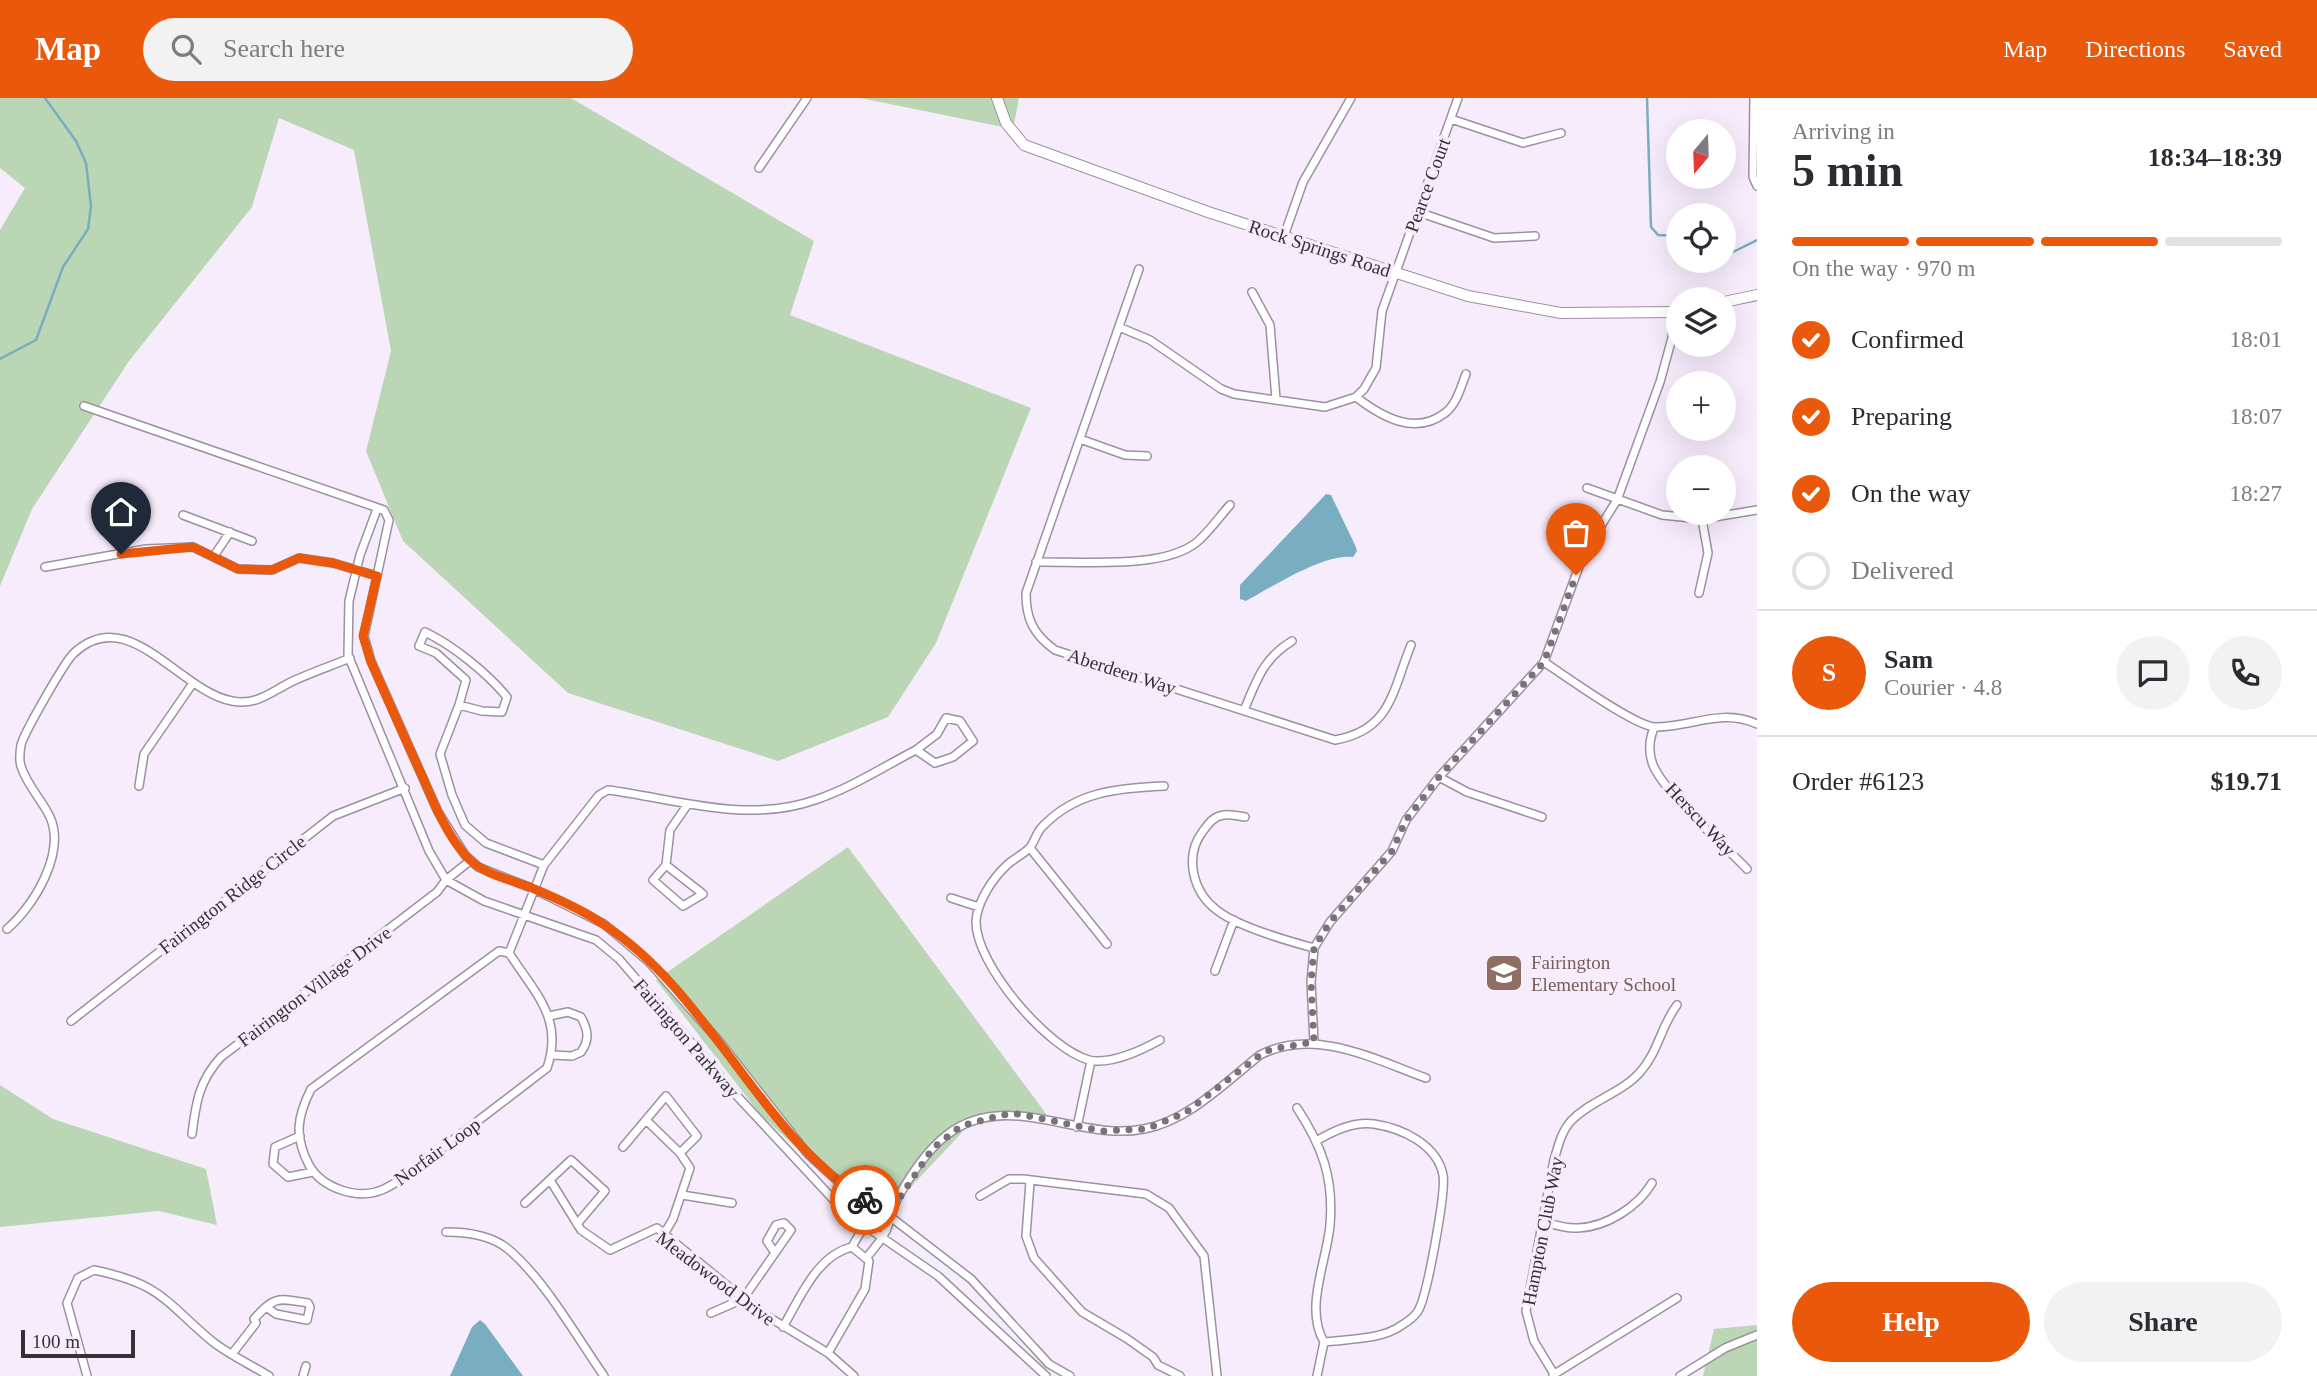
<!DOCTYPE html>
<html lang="en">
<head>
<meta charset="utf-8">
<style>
	body { margin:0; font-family:"Times New Roman",serif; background:#f2f2f3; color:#2b2b33; height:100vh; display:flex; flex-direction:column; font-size:26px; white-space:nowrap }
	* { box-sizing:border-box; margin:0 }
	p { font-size:23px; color:#7c7c81 }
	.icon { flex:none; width:38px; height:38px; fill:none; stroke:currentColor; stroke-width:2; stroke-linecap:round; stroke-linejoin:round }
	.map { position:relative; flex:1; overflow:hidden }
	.side { display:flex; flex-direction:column; background:#fff; width:560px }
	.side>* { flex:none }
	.needle { width:46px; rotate:199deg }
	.controls { position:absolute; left:1666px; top:21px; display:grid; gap:14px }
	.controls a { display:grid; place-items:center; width:70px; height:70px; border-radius:50%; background:#fff; box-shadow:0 7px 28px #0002; font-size:35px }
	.scale { position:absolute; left:21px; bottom:18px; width:114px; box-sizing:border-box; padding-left:7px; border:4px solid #353137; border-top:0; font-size:19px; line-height:24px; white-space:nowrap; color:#353137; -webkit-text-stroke:5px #f6ecfc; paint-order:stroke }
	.pin { position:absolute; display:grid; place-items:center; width:60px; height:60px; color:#fff; margin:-72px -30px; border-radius:50% 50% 50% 0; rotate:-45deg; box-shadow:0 0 7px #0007 }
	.pin .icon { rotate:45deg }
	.courier { position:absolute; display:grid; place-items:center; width:70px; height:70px; margin:-35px; border:5px solid #ea580c; border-radius:50%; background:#fff; color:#222; box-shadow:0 2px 9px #0007 }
	.overview em { font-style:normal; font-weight:700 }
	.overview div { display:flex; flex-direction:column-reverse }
	.overview { display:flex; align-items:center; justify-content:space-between; height:119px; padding:0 35px }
	h1 { font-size:46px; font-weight:700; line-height:52px }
	.bar { display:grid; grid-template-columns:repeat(4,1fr); gap:10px 7px; align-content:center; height:84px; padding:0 35px }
	.bar i { height:9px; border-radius:5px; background:#e1e1e2 }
	.bar .active { background:#ea580c }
	.bar p { grid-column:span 4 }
	.line { display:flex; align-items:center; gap:18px; padding:0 35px; border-top:2px solid #e1e1e2 }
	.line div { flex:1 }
	.round { display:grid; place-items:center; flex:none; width:74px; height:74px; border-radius:37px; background:#f2f2f3 }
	ol { padding:0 35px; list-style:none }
	li { display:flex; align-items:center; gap:21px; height:77px }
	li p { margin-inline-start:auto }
	li .icon { padding:7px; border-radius:50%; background:#ea580c; color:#fff; stroke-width:4 }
	li:last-child { color:#7c7c81 }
	li i { width:38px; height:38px; border:4px solid #e1e1e2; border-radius:50% }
	.action { display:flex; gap:14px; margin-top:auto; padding:14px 35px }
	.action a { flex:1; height:80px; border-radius:42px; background:#ea580c; color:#fff; font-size:28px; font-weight:700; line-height:80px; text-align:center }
	.action a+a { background:#f2f2f3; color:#2b2b33 }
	header { display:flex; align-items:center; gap:42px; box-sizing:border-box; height:98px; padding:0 35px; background:#ea580c; color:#fff }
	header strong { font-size:33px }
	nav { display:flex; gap:38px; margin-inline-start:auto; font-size:24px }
	.search { width:490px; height:63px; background:#f2f2f3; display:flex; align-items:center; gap:18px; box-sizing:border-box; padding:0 24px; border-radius:38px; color:#7c7c81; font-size:26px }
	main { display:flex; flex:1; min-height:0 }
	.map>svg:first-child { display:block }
	.green { fill:#bad6b4 }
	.water { fill:#79aec0 }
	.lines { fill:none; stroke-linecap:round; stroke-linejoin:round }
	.stream { stroke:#79aec0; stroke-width:2.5 }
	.minor-casing { stroke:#9b91a0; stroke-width:10 }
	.tertiary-casing { stroke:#9b91a0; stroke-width:12 }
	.minor { stroke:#fff; stroke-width:7 }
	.tertiary { stroke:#fff; stroke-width:10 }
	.done { stroke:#79727c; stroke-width:7; stroke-dasharray:0 12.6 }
	.route { stroke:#ea580c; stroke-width:9 }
	.labels { text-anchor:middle; stroke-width:7; stroke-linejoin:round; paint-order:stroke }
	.street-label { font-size:19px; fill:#353137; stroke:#f6ecfc }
	.education-label { font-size:19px; fill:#785e54; stroke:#f6ecfc; text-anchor:start }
</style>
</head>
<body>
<header>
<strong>Map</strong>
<div class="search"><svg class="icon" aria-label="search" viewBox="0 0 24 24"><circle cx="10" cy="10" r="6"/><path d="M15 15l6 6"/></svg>Search here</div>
<nav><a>Map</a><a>Directions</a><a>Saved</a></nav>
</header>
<main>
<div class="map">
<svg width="1757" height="1278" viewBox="0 0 1757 1278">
	<rect width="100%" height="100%" fill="#f6ecfc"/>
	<path class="green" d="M 0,0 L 571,0 L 814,143 L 790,217 L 1031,310 L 936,545 L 888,619 L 778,663 L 568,595 L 403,443 L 366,353 L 391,253 L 354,52 L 279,20 L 252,109 L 129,263 L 32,411 L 0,488 L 0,132 L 25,90 L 0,70 Z
		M 860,0 L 1019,0 L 1013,31 Z
		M 848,749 L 1047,1017 L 969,1027 L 877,1125 L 760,1016 L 656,882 Z
		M 0,987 L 53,1021 L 206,1071 L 217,1127 L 159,1113 L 0,1129 Z
		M 1757,1227 L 1757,1278 L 1703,1278 L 1714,1231 Z"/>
	<path class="water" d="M 1326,396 L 1331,397 L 1355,447 L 1357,453 L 1353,459 C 1324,455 1272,489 1246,503 L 1240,501 L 1240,487 Z
		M 480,1222 L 485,1226 L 523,1278 L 450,1278 L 472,1229 Z"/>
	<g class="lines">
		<path class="stream" d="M 1647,0 L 1651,129 L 1658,137 L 1678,138
			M 1724,154 L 1733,154 L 1757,142
			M 0,261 L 36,242 L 63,169 L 88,131 L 91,108 L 86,65 L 76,43 L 45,0"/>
		<defs>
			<path id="minor" d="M 1754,0 L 1753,79 L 1757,88
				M 1451,21 L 1523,45 L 1561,35
				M 759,70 L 807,0
				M 1418,114 L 1494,140 L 1535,138
				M 1284,138 L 1303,84 L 1351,0
				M 1139,171 L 1026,495 C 1026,521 1033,536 1055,552 L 1335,642 C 1391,632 1392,594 1411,547
				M 1252,194 L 1270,227 L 1276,301
				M 1119,229 L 1150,242 L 1221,291 L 1234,296 L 1325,309 L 1356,299 L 1364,291 L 1376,270 L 1382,213 L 1458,0
				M 1356,299 C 1382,319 1415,338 1445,315 C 1457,306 1461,288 1466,276
				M 84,308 L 384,412 L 389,422 L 364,538 L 371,563 L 438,714 L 465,757 L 478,769 L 534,791 L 604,826 L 649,864 L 719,943 L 807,1055 L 844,1089 L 888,1117 L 971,1181 L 1049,1266 L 1070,1278
				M 1080,341 L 1125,357 L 1147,358
				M 1587,390 L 1662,417 L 1702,421 L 1757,412
				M 377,411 L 360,457 L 349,503 L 348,557 L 429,753 L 446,782 L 484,803 L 596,842 L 619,861 L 738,999 L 845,1114 L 938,1178 L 1046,1278
				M 183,417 L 252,443
				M 214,458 L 230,434
				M 1036,464 C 1079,463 1163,472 1197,444 C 1209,434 1219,419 1230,407
				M 45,469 L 146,451 L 193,449 L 238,471 L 272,472 L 299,460 L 333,465 L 377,478
				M 1699,495 L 1708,455 L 1702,421
				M 425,534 C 454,548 487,575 507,599 L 502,614 L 482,613 L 459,607 L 466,582 L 436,555 L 419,548 Z
				M 1544,564 C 1564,577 1637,630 1656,629 C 1692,629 1721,610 1757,626
				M 459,607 L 440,656 L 452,697 L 465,727 L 486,745 L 544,767
				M 1245,610 C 1257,581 1264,560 1292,543
				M 1654,630 C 1649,642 1648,654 1653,667 C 1666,697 1723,746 1747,771
				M 1439,679 L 1467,694 L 1542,719
				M 139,688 L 144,656 L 193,585
				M 1245,719 C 1239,718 1230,716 1224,717 C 1214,718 1209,725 1203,733 C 1184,758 1192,794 1218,813 C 1239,829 1288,843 1314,850
				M 1030,750 L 1107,846
				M 666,767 L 703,796 L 683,808 L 653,782 L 666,767 L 670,732 L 688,706
				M 951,800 L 979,809
				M 7,831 C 34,808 66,755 50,719 C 42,702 26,686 21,668 C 19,662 20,653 21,647 C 24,635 65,563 74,555 C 128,504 179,593 232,603 C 256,608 271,594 291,584 C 310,575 331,568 350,560
				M 509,855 L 499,853 L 311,991 C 297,1019 294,1038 309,1067 C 322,1090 358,1103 384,1091 C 407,1080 429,1061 449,1045 C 482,1020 514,995 547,970 C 564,921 535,895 509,855 L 544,767 L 599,697 L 608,692 C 677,701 746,726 815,702 C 851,690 883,669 916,652 L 935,665 L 953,659 L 973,643 L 960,623 L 946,620 L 937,636 L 916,652
				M 1215,873 L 1234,822
				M 549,918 L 568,914 L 581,919 C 588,932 590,942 581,954 L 572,958 L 552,957
				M 71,923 L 333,718 L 405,690
				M 1160,942 C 1142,952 1110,967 1089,962 C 1048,951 975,866 976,823 C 977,804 993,780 1006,768 C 1014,760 1025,756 1031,748 C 1035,742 1037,734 1042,729 C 1076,693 1119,690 1164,688
				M 1314,944 L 1311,884 L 1314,850 L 1330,824 L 1392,753 L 1406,722 L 1439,679 L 1544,564 L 1584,455 L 1617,402 L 1660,284 L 1672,240 L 1675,215
				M 1297,1010 C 1322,1048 1334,1080 1330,1127 C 1327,1163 1304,1210 1324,1244 L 1317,1278
				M 647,1023 L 680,1055 L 690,1070 L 673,1121 L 664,1136
				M 1077,1029 L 1091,963
				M 192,1036 C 196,1004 199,983 221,959 L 437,794 L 446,782 L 471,762
				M 300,1038 L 275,1049 L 273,1066 L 288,1079 L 313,1074
				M 1318,1042 C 1333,1033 1355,1023 1374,1026 C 1401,1030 1437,1046 1443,1077 C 1446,1094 1427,1199 1418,1213 C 1415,1218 1407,1224 1402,1227 C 1382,1242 1348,1241 1324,1244
				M 623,1049 L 666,998 L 697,1038 L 680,1055
				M 550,1082 L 581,1132 L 610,1152 L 657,1130 L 757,1212 L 828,1255 L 854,1278
				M 1030,1084 L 1026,1138 L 1034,1160 L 1082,1214 L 1126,1240 L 1153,1259 L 1158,1267 L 1180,1278
				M 682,1097 L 732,1105
				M 980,1098 L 1009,1081 L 1023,1081 L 1146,1096 L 1169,1110 L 1204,1158 L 1217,1278
				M 525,1105 L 571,1062 L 605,1093 L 577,1126
				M 1545,1124 C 1555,1127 1567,1131 1578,1130 C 1606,1129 1638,1109 1652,1085
				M 446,1134 C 467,1134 491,1137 508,1151 C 545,1182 576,1238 604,1278
				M 852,1149 C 862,1131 867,1119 888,1117
				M 867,1159 C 874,1150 885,1139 888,1128 C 890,1123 888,1119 891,1113 C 904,1087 924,1054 948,1036 C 1008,991 1079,1044 1144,1031 C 1188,1023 1226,984 1260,957 C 1315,929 1373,961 1426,980
				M 711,1215 L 743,1201 L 791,1132 L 784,1125 L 776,1127 L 767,1143 L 775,1155
				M 783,1229 C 800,1200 817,1157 852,1149 L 869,1163 L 865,1191 L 828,1255
				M 232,1256 L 256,1225 L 254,1221 C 275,1198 277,1200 308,1205 L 310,1209 L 307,1222 L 276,1216 L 266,1209
				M 1554,1276 L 1534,1243 L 1526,1213 L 1554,1062 C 1558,1049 1561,1034 1571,1023 C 1591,1002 1623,995 1641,973 C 1658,954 1661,928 1677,907
				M 1553,1277 L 1677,1200
				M 87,1278 L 67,1205 L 78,1180 L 94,1172 C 162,1186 164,1203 213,1244 C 230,1257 251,1267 269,1278
				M 303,1278 L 306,1268
				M 1680,1278 L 1725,1250 L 1757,1237"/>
			<path id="tertiary" d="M 997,0 L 1006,25 L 1024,47 L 1208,114 L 1468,198 L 1561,215 L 1678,214
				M 1724,204 L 1757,197"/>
		</defs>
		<use href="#minor" class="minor-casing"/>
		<use href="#tertiary" class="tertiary-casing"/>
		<use href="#minor" class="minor"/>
		<use href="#tertiary" class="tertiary"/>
	</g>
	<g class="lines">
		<path class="done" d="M 865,1102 L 888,1117 L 933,1050 L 961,1028 L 1002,1017 L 1018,1016 L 1103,1033 L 1146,1031 L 1185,1015 L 1260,957 L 1272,951 L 1314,944 L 1311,884 L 1314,850 L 1330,824 L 1392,753 L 1406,722 L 1439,679 L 1544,564 L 1576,477"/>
		<path class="route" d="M 121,456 L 193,449 L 238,471 L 272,472 L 299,460 L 333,465 L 377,478 L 363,538 L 371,564 C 388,602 405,641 423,680 C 434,706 447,737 466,758 C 483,777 510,781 532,790 C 556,800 583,812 603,826 C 711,896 757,1033 865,1102"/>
	</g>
	<defs>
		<symbol id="school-square" viewBox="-11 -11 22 22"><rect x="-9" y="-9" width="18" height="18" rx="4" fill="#8d6e63" stroke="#f6ecfc"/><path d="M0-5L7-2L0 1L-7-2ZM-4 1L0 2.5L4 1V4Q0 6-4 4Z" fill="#fff"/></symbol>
	</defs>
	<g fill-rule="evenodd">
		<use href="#school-square" x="1482" y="853" width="44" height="44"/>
	</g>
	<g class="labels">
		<g class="street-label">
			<text transform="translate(1427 87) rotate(-70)" y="7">Pearce Court</text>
			<text transform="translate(1320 150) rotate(18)" y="7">Rock Springs Road</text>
			<text transform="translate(1122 573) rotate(18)" y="7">Aberdeen Way</text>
			<text transform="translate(1701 721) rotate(47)" y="7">Herscu Way</text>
			<text transform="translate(232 796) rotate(-38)" y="7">Fairington Ridge Circle</text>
			<text transform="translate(314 888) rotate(-37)" y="7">Fairington Village Drive</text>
			<text transform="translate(687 940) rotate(49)" y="7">Fairington Parkway</text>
			<text transform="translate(437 1053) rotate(-36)" y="7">Norfair Loop</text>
			<text transform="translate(1542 1133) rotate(-79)" y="7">Hampton Club Way</text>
			<text transform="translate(716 1180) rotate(37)" y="7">Meadowood Drive</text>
		</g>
		<g class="education-label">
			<text x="1531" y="871">Fairington<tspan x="1531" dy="22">Elementary School</tspan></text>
		</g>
	</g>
</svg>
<div class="controls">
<a><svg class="needle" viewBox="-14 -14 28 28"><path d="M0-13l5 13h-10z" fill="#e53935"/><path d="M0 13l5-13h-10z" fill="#7c7c81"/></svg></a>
<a><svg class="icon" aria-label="locate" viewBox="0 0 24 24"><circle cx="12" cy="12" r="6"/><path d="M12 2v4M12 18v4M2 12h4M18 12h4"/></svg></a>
<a><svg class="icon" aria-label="layers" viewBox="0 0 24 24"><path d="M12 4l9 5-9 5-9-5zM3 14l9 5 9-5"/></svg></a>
<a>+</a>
<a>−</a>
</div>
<div class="scale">100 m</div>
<div class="pin" style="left:1576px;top:477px;background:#ea580c"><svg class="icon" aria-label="bag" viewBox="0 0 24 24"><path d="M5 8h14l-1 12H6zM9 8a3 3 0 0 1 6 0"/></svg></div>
<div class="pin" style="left:121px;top:456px;background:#1f2937"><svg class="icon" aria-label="home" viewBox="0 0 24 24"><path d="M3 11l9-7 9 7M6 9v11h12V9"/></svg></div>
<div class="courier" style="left:865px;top:1102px"><svg class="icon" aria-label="bike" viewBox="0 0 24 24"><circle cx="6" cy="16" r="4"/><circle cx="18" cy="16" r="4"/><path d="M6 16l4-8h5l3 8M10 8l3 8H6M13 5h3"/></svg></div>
</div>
<section class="side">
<div class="overview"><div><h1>5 min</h1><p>Arriving in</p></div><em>18:34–18:39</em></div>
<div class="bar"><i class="active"></i><i class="active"></i><i class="active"></i><i></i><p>On the way · 970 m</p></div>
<ol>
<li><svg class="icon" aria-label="check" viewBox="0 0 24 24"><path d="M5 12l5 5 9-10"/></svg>Confirmed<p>18:01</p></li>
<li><svg class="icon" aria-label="check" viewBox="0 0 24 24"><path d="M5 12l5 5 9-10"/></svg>Preparing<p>18:07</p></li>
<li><svg class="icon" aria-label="check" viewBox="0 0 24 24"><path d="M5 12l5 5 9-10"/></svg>On the way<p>18:27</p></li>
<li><i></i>Delivered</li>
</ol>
<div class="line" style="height:126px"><b class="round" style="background:#ea580c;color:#fff">S</b><div><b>Sam</b><p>Courier · 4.8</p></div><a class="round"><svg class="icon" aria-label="chat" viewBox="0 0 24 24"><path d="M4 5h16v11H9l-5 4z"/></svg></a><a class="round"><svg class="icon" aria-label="phone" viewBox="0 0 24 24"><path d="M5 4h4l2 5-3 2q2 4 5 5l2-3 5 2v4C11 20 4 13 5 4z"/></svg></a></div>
<div class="line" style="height:91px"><div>Order #6123</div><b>$19.71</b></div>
<div class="action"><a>Help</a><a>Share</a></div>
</section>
</main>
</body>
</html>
